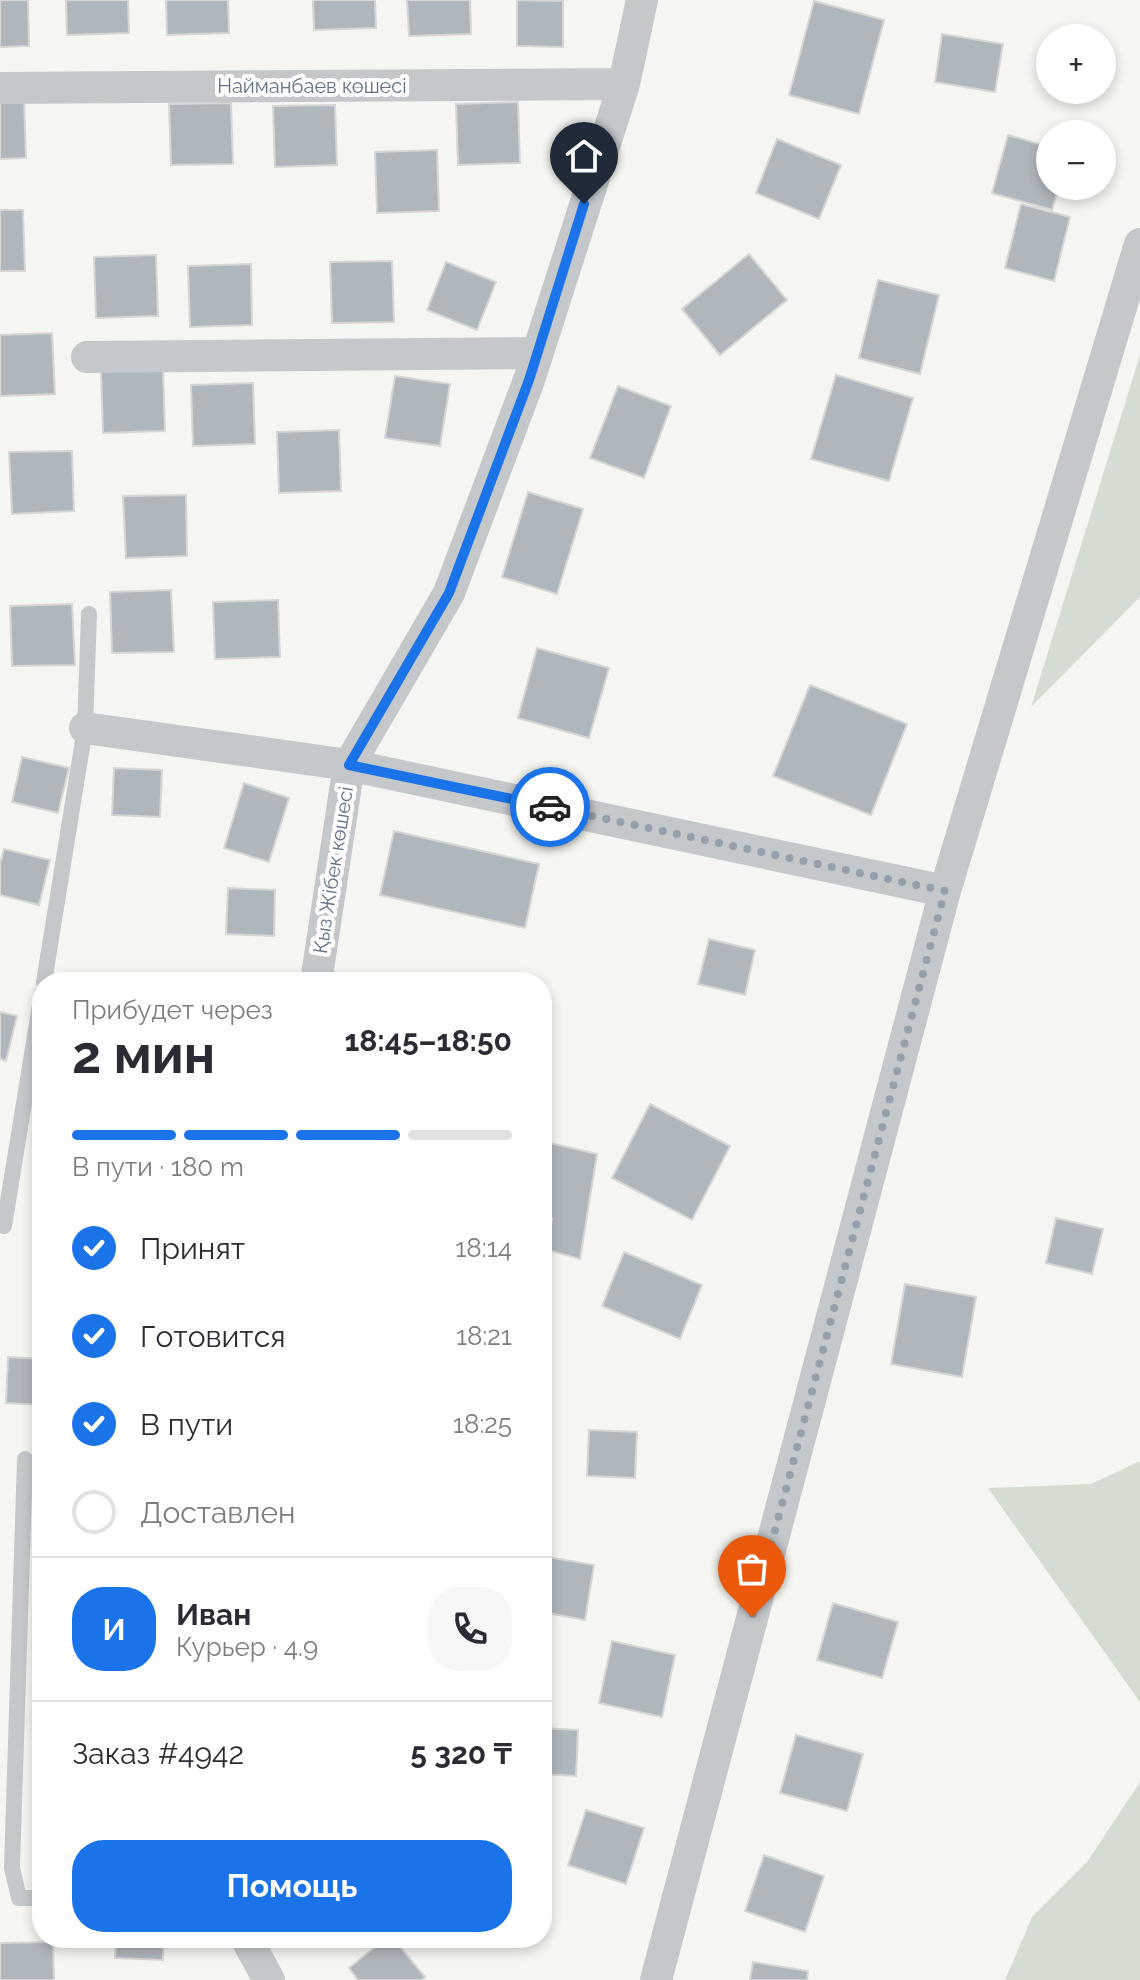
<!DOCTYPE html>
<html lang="ru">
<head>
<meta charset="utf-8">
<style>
	body { margin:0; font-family:Raleway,sans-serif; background:#f7f7f7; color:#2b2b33; height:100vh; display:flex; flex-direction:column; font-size:30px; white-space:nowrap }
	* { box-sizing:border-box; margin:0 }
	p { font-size:26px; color:#7c7c81 }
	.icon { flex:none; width:44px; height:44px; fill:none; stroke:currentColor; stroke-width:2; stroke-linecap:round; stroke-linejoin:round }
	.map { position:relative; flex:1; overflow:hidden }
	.sheet { position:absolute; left:32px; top:972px; width:520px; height:976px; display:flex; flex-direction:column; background:#fff; border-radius:32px; box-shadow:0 4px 12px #0003 }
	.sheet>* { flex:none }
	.buttons { position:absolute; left:1036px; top:24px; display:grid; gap:16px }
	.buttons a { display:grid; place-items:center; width:80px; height:80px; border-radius:50%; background:#fff; box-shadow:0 4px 12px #0003; font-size:40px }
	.pin { position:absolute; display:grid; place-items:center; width:68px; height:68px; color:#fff; margin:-82px -34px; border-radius:50% 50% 50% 0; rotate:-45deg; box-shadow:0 0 8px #0007 }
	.pin .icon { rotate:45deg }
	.courier { position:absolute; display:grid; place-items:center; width:80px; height:80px; margin:-40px; border:6px solid #1a73e8; border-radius:50%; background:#fff; color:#222; box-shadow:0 2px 10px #0007 }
	.overview em { font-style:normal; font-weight:700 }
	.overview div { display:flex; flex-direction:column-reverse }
	.overview { display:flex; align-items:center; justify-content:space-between; height:136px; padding:0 40px }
	h1 { font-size:52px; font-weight:700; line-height:60px }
	.bar { display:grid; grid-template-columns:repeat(4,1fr); gap:12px 8px; align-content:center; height:96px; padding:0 40px }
	.bar i { height:10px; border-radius:6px; background:#e1e1e2 }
	.bar .active { background:#1a73e8 }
	.bar p { grid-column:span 4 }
	.line { display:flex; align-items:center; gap:20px; padding:0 40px; border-top:2px solid #e1e1e2 }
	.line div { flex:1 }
	.round { display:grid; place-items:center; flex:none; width:84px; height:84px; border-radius:32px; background:#f7f7f7 }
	ol { padding:0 40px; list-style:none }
	li { display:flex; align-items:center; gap:24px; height:88px }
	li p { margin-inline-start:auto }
	li .icon { padding:8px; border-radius:50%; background:#1a73e8; color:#fff; stroke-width:4 }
	li:last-child { color:#7c7c81 }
	li i { width:44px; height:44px; border:4px solid #e1e1e2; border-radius:50% }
	.button { display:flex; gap:16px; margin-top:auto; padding:16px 40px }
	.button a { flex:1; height:92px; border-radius:32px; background:#1a73e8; color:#fff; font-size:32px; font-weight:700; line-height:92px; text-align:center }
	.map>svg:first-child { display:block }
	.green { fill:#d5ddd2 }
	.building { fill:#afb6bc; stroke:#d6d7d4; stroke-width:2 }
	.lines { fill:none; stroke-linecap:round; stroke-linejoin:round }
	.lane { stroke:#c4c8cb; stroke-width:16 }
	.street { stroke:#c4c8cb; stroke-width:32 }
	.done { stroke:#95a0aa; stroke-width:8; stroke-dasharray:0 14.4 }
	.route { stroke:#1a73e8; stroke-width:10 }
	.labels { text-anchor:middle; stroke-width:8; stroke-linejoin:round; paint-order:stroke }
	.street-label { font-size:20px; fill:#627284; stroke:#fff }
</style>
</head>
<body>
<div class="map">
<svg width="1140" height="1980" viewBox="0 0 1140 1980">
	<rect width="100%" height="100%" fill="#f5f6f1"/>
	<path class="green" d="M 1140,355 L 1140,597 L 1031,707 Z
		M 1140,1461 L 1140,1702 L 988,1488 L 1091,1484 Z
		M 1140,1782 L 1140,1980 L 1005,1980 L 1032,1917 L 1087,1862 Z"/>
	<path class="building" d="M 0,0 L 28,0 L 29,46 L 0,47 Z
		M 66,0 L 128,0 L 129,33 L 67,35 Z
		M 166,0 L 228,0 L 229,33 L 167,35 Z
		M 313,0 L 375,0 L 376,28 L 314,30 Z
		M 407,0 L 470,0 L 471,34 L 409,36 Z
		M 517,0 L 563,1 L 563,47 L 517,46 Z
		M 814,1 L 884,20 L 859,114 L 789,95 Z
		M 942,34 L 1003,44 L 995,92 L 935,82 Z
		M 24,97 L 26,158 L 0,159 L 0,98 Z
		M 518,102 L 520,163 L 458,165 L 456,104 Z
		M 231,103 L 233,164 L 171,165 L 169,104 Z
		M 335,105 L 337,165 L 275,167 L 273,106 Z
		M 1008,135 L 1050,147 L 1050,186 L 1059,186 L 1052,210 L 992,193 Z
		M 777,139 L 841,165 L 819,219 L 756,193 Z
		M 437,150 L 439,211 L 377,213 L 375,152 Z
		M 1021,204 L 1070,217 L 1054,281 L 1005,268 Z
		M 0,210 L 23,210 L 25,271 L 0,271 Z
		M 749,254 L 787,300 L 720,355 L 682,309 Z
		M 156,255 L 158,316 L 96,318 L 94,257 Z
		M 392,261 L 394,322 L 332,323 L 330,262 Z
		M 446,262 L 496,282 L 477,330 L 427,310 Z
		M 251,264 L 252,325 L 190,327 L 188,266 Z
		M 878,280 L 939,295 L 920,374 L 859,358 Z
		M 52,333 L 55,394 L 0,396 L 0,335 Z
		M 163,370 L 165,431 L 103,433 L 101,371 Z
		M 836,375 L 913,398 L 889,481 L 811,459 Z
		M 395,376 L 450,384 L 440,446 L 385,438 Z
		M 253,383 L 255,444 L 193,446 L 191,385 Z
		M 618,386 L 671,406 L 644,478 L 590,458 Z
		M 339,430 L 341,491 L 279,493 L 277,432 Z
		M 72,451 L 74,511 L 12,514 L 9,452 Z
		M 528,492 L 583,509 L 557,594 L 502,577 Z
		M 186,495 L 187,556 L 126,558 L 123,496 Z
		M 171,590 L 174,652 L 112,653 L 110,592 Z
		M 278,600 L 280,657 L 215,659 L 213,602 Z
		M 72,604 L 75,665 L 12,666 L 10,606 Z
		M 537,648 L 609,668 L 589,738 L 518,718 Z
		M 810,685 L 907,724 L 871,815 L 773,776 Z
		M 22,757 L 69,768 L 58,813 L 12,802 Z
		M 114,768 L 162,770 L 160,817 L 112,815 Z
		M 244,783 L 289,798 L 269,862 L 224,848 Z
		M 394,831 L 539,864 L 525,928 L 380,895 Z
		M 4,849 L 50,860 L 39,905 L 0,895 L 0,864 Z
		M 228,888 L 275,890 L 274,936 L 226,934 Z
		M 709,939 L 755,950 L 745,995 L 698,984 Z
		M 213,977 L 260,979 L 260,982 L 212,982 Z
		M 0,1012 L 17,1016 L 6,1061 L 0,1059 Z
		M 650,1104 L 730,1146 L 692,1220 L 612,1178 Z
		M 542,1141 L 597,1154 L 580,1259 L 548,1250 L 552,1218 L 542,1203 Z
		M 1056,1218 L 1103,1229 L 1092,1274 L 1046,1263 Z
		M 624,1252 L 702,1285 L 680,1339 L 602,1306 Z
		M 905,1284 L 976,1297 L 962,1377 L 891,1364 Z
		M 8,1357 L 42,1359 L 42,1405 L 6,1403 Z
		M 589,1430 L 637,1432 L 635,1478 L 587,1476 Z
		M 542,1556 L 594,1565 L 585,1620 L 542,1612 Z
		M 833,1603 L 898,1622 L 882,1678 L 817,1660 Z
		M 612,1641 L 675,1655 L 662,1717 L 599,1703 Z
		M 542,1728 L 578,1730 L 576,1776 L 542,1774 Z
		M 796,1735 L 863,1754 L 847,1811 L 780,1793 Z
		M 586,1810 L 644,1828 L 626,1884 L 568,1865 Z
		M 764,1855 L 824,1876 L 805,1932 L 745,1911 Z
		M 116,1938 L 164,1938 L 163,1960 L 115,1958 Z
		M 386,1938 L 393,1938 L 425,1977 L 422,1980 L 358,1980 L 349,1968 Z
		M 53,1942 L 54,1980 L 0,1980 L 0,1943 Z
		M 753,1962 L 808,1971 L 807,1980 L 750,1980 Z"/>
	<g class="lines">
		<path class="lane" d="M 44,982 L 85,728 L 89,614
			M 4,1226 L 42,993
			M 25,1459 L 12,1868 L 19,1898 L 42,1898"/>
		<path class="street" d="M 0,88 L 624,84
			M 87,357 L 537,353
			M 85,728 L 349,765 L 945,891
			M 316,982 L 349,765 L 449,593 L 529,380 L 624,84 L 642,0
			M 246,1938 L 269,1980
			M 656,1980 L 945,891 L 1140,244"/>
	</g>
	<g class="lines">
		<path class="done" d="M 550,807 L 945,891 L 752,1617"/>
		<path class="route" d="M 550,807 L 349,765 L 449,593 L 529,380 L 584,204"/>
	</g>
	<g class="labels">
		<g class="street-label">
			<text x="312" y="93">Найманбаев көшесі</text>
			<text transform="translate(333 870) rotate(-81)" y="7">Қыз Жібек көшесі</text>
		</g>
	</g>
</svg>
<div class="buttons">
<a>+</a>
<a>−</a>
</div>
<div class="pin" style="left:752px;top:1617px;background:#ea580c"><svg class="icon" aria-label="bag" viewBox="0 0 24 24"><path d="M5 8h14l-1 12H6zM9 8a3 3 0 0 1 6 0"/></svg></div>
<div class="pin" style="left:584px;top:204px;background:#1f2937"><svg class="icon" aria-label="home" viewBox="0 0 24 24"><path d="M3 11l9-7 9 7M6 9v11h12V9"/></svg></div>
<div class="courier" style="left:550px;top:807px"><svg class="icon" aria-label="car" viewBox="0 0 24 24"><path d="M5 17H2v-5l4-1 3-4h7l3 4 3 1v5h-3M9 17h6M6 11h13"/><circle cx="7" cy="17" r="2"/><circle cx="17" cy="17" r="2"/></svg></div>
<section class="sheet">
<div class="overview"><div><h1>2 мин</h1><p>Прибудет через</p></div><em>18:45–18:50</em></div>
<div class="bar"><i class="active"></i><i class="active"></i><i class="active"></i><i></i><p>В пути · 180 m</p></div>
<ol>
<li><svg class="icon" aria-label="check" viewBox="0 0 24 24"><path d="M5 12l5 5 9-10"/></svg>Принят<p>18:14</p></li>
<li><svg class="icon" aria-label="check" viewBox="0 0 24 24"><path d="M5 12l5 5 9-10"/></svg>Готовится<p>18:21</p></li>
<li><svg class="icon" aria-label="check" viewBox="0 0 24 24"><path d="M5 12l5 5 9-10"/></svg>В пути<p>18:25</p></li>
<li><i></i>Доставлен</li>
</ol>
<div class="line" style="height:144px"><b class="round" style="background:#1a73e8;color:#fff">И</b><div><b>Иван</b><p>Курьер · 4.9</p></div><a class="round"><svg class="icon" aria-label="phone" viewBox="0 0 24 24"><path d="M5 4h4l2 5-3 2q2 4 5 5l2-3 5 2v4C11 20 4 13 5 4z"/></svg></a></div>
<div class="line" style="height:104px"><div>Заказ #4942</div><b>5 320 ₸</b></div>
<div class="button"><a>Помощь</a></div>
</section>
</div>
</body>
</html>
